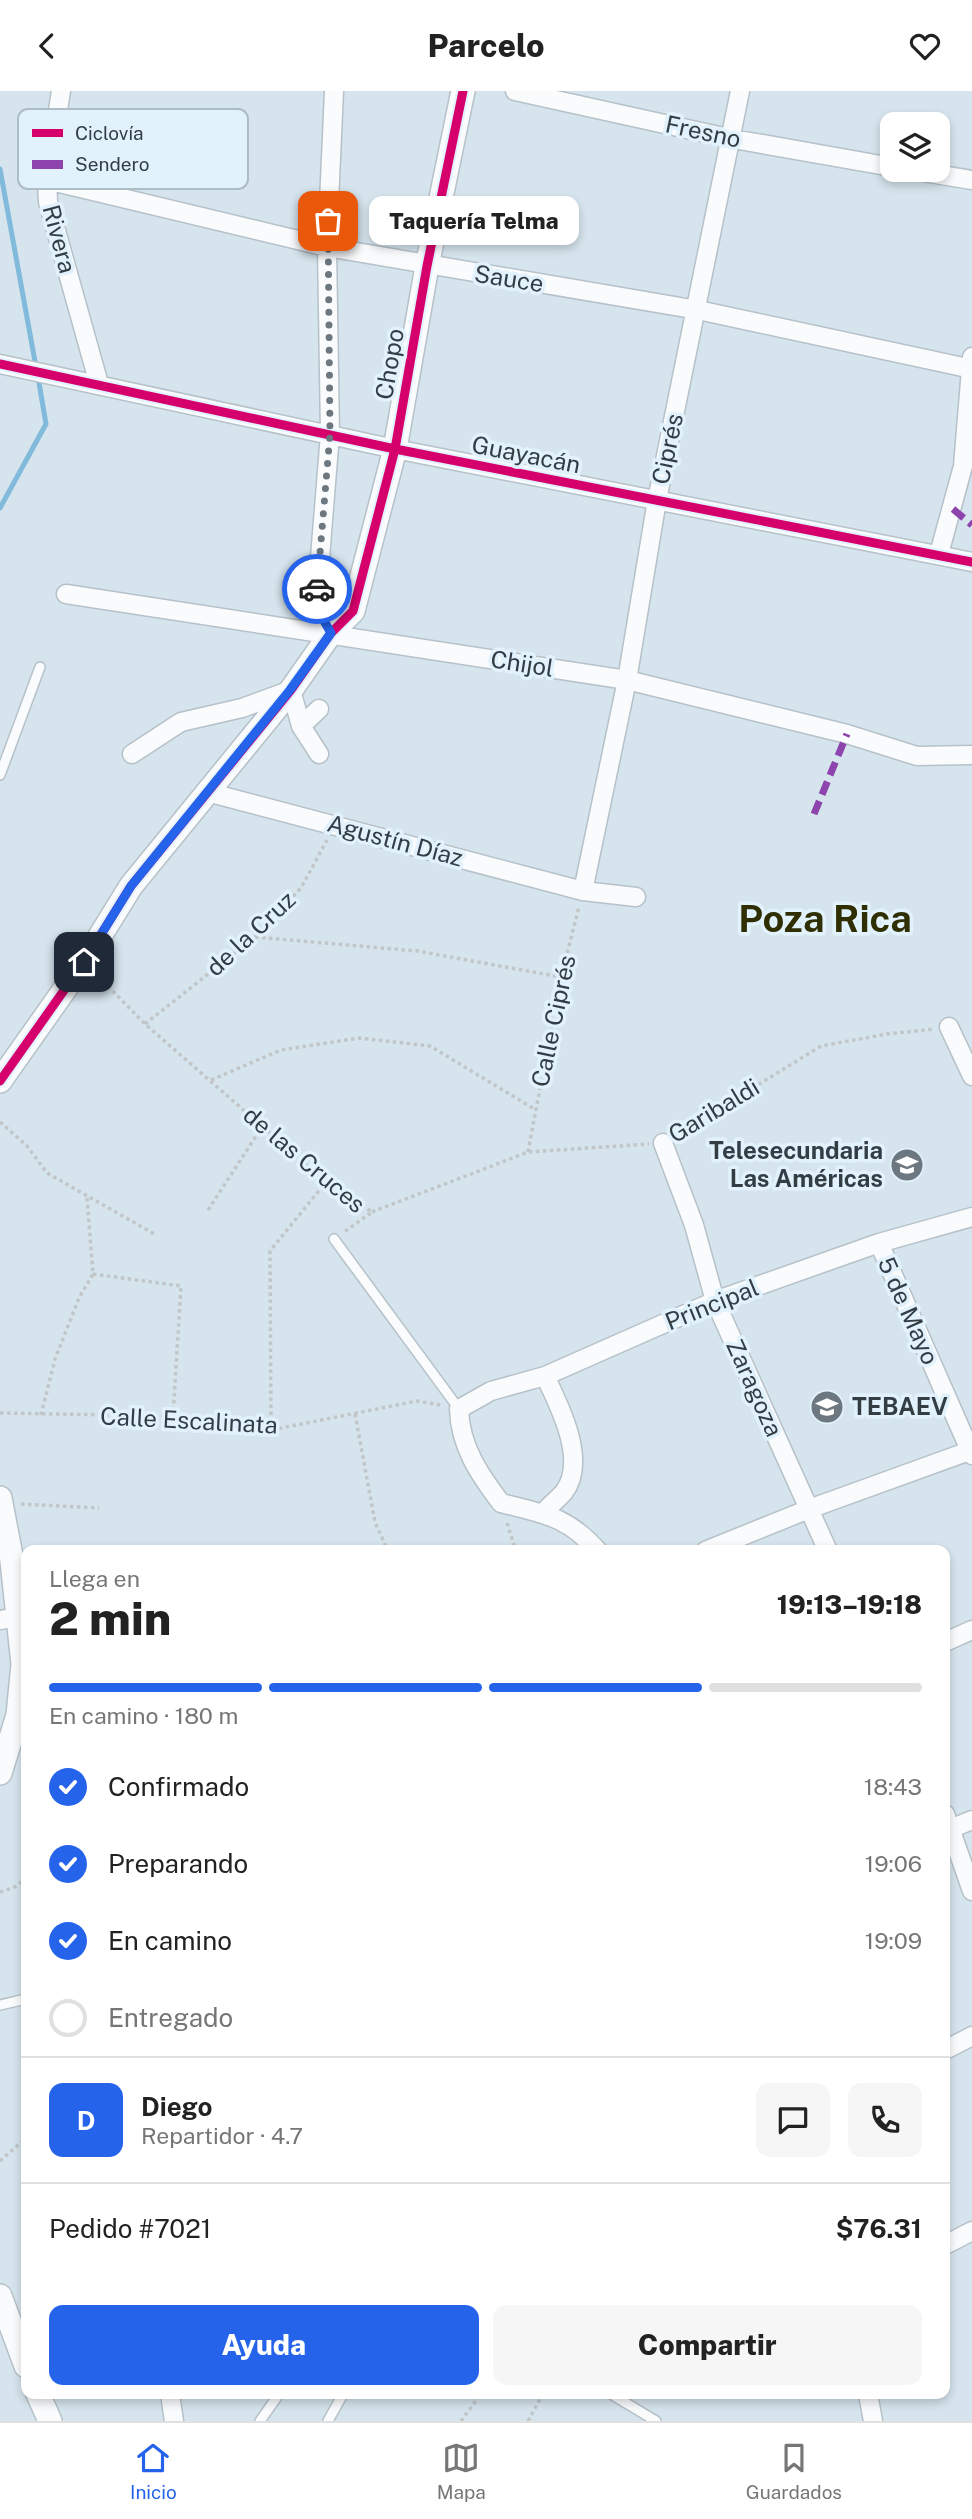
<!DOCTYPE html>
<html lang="es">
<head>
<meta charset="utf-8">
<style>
	body { margin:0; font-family:"Public Sans",sans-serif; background:#f6f6f6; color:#222; height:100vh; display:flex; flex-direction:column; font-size:26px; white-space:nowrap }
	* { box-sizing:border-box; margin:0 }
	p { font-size:23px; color:#767676 }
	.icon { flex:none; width:38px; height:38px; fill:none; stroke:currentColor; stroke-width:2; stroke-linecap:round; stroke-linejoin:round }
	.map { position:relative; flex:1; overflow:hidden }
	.drawer { position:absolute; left:21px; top:1454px; width:929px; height:854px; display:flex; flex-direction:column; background:#fff; border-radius:14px; box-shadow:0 4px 10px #0003 }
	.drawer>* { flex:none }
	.controls { position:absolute; left:880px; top:21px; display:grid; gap:14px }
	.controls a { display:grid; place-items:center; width:70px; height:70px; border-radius:14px; background:#fff; box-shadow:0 4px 10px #0003; font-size:35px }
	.pin { position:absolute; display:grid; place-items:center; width:60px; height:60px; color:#fff; margin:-30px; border-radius:14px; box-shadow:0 4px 10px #0006 }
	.courier { position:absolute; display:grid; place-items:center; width:70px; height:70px; margin:-35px; border:5px solid #2563eb; border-radius:50%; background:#fff; color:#222; box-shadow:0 2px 9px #0007 }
	.bubble { position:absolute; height:49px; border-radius:14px; background:#fff; box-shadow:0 4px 10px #0003; font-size:23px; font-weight:800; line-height:49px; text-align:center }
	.overview em { font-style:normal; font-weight:800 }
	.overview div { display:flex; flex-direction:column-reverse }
	.overview { display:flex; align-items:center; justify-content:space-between; height:119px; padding:0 28px }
	h1 { font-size:46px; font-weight:800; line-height:52px }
	.bar { display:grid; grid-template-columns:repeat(4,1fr); gap:10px 7px; align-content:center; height:84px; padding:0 28px }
	.bar i { height:9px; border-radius:5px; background:#e0e0e0 }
	.bar .current { background:#2563eb }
	.bar p { grid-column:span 4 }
	.line { display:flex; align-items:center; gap:18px; padding:0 28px; border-top:2px solid #e0e0e0 }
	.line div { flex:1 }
	.round { display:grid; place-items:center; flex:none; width:74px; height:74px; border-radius:14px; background:#f6f6f6 }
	ol { padding:0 28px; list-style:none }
	li { display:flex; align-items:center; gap:21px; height:77px }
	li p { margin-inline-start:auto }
	li .icon { padding:7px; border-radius:50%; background:#2563eb; color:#fff; stroke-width:4 }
	li:last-child { color:#767676 }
	li i { width:38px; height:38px; border:4px solid #e0e0e0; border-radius:50% }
	.action { display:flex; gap:14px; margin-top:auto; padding:14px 28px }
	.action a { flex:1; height:80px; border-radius:14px; background:#2563eb; color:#fff; font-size:28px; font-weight:800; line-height:80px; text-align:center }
	.action a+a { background:#f6f6f6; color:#222 }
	header { display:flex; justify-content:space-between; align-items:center; height:91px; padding:0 28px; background:#fff; font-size:32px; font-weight:800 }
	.menu { display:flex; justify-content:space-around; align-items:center; height:98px; border-top:2px solid #e0e0e0; background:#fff; font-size:19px; color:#767676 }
	.menu a { display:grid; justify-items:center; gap:4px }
	.menu .current { color:#2563eb }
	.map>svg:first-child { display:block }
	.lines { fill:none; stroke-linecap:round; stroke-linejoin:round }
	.stream { stroke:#82badc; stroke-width:5 }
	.service-casing { stroke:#b6c1c9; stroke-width:12 }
	.minor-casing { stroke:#b6c1c9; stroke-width:21 }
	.tertiary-casing { stroke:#b6c1c9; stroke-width:26 }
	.path { stroke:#c1c6c8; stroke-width:3.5; stroke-dasharray:3.5 3.5; stroke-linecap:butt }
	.service { stroke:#f9fbfc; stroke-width:9 }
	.minor { stroke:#f9fbfc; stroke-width:18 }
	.tertiary { stroke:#f9fbfc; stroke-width:23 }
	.quiet { stroke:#8e44ad; stroke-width:7; stroke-dasharray:14 7; stroke-linecap:butt }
	.cycleway-casing { stroke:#e2f2fc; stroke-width:13 }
	.cycleway { stroke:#d6006c; stroke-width:9 }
	.done { stroke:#6c777f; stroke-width:7; stroke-dasharray:0 12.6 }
	.route { stroke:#2563eb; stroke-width:9 }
	.labels { text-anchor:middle; stroke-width:7; stroke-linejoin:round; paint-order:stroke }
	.street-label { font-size:24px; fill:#333d44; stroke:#e2f2fc }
	.poi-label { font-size:24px; font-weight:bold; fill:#333d44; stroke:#e2f2fc; text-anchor:end }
	.town-label { font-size:38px; font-weight:bold; fill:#302f04; stroke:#e2f2fc }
	.key { fill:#e2f2fc; stroke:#aebcc5; stroke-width:2 }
	.key-label { font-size:19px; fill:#333d44 }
</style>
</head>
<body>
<header><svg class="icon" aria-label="back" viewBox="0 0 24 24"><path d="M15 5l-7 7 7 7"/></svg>Parcelo<svg class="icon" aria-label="heart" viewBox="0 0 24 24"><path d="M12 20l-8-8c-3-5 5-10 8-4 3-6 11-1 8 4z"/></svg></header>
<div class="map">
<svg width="972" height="2330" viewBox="0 0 972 2330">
	<rect width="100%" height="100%" fill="#d6e4ed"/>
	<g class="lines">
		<path class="stream" d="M 0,78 L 36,276
			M 0,417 L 46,333 L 38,286"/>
		<defs>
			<path id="service" d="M 0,684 L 40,576
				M 334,1148 L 459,1318
				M 0,1914 L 26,1908
				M 611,2303 L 656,2330
				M 260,2330 L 279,2303
				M 328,2330 L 343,2303"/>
			<path id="minor" d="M 61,0 L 47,89 L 48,111 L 99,293
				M 515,0 L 728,47 L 892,76
				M 911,79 L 972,89
				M 47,89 L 327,156 L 698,219 L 972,278
				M 0,273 L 395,358 L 972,471
				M 939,463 L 963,375 L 972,266
				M 66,503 L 627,589 L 847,643 L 917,665 L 972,664
				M 331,542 L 316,516 L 330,343 L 327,156 L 334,0
				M 301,635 L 319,618
				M 132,663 L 181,631 L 242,617 L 291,599 L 301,635 L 319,663
				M 207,701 L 583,800 L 636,806
				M 583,800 L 627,589 L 657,409 L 740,0
				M 949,936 L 972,985
				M 663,1052 L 694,1134 L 715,1210 L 828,1460
				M 879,1152 L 972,1364
				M 544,1421 C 550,1414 558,1408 564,1401 C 588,1370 559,1314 545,1285
				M 598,1460 C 567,1425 544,1423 501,1412 C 479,1383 460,1355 459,1318 L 491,1300 L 545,1285 L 715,1210 L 879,1152 L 972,1126
				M 705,1460 L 809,1418 L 972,1359
				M 0,1529 L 18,1526
				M 945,1551 L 972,1539
				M 945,1723 L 972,1800
				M 945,1740 L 972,1729
				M 945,1959 L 972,1945
				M 945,2154 L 972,2140
				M 170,2303 L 174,2330
				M 868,2303 L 873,2330"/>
			<path id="tertiary" d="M 0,990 L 84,871 L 131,795 L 291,599 L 331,542 L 353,520 L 395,358 L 427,175 L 463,0
				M 0,1407 L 12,1470 L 23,1573 L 18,1624 L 0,1682
				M 0,2205 L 26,2275
				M 38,2303 L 50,2330"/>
		</defs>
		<use href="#service" class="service-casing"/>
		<use href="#minor" class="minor-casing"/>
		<use href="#tertiary" class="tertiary-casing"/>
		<path class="path" d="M 255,846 L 417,860 L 561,886
			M 98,885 L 145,933 L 326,1091 L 372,1121 L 343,1142
			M 145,933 L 255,846 L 301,797 L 327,749
			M 211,989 L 281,959 L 359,947 L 430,955 L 536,1019
			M 0,1031 L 27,1055 L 47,1082 L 156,1144
			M 675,1045 L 821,955 L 887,943 L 935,938
			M 528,1061 L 561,886 L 579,816
			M 208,1119 L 262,1036
			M 372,1121 L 528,1061 L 649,1053
			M 93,1183 L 181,1195 L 173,1325
			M 0,1322 L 173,1325 L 271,1339 L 417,1310 L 440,1314
			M 355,1323 L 375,1431 L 388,1460
			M 41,1324 L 55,1268 L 79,1207 L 93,1183 L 87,1107
			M 271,1338 L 270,1160 L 326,1091
			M 21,1413 L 99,1417
			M 507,1432 L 516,1460
			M 0,1801 L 13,1797 L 26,1788
			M 0,2070 L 26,2047
			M 461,2330 L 481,2303
			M 528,2330 L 543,2303"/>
		<use href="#service" class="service"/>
		<use href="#minor" class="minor"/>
		<use href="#tertiary" class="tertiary"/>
		<path class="quiet" d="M 953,418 L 972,434
			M 814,723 L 847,643"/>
		<defs>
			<path id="cycleway" d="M 0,273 L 395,358 L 972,471
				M 0,990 L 84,871 L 131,795 L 291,599 L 331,542 L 353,520 L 395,358 L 427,175 L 463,0"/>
		</defs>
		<use href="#cycleway" class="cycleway-casing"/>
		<use href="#cycleway" class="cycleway"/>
	</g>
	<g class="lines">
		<path class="done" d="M 317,498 L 330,343 L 328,130"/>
		<path class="route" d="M 84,871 L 131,795 L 290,599 L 331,542 L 316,516 L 317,498"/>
	</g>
	<defs>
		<symbol id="school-disc" viewBox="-11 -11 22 22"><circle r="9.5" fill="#6c777f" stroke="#e2f2fc"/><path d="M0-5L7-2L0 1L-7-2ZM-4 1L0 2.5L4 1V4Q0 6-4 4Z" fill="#fff"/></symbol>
		<symbol id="university-disc" viewBox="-11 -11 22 22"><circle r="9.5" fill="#6c777f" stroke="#e2f2fc"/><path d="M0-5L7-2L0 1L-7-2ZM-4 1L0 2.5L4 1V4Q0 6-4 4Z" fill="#fff"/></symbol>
	</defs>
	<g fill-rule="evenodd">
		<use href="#school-disc" x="888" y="1055" width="38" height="38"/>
		<use href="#university-disc" x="808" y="1297" width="38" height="38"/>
	</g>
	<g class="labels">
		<g class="street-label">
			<text transform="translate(703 41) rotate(12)" y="8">Fresno</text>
			<text transform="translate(59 148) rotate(75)" y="8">Rivera</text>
			<text transform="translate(509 188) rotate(9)" y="8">Sauce</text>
			<text transform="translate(390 273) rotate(-80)" y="8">Chopo</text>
			<text transform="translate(668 358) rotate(-78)" y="8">Ciprés</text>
			<text transform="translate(526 364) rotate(11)" y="8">Guayacán</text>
			<text transform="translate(522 573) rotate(9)" y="8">Chijol</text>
			<text transform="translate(395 750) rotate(15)" y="8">Agustín Díaz</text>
			<text transform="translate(251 843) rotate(-43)" y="8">de la Cruz</text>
			<text transform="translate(554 930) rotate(-78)" y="8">Calle Ciprés</text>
			<text transform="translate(714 1020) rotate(-31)" y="8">Garibaldi</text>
			<text transform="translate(304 1069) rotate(40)" y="8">de las Cruces</text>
			<text transform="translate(712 1214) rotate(-22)" y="8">Principal</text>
			<text transform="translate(908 1220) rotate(66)" y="8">5 de Mayo</text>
			<text transform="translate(754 1297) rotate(66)" y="8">Zaragoza</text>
			<text transform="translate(189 1330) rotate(3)" y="8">Calle Escalinata</text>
		</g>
		<g class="poi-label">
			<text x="883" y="1068">Telesecundaria<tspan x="883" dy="28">Las Américas</tspan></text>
			<text x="852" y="1324" text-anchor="start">TEBAEV</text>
		</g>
		<g class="town-label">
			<text x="825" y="841">Poza Rica</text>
		</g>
	</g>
	<rect x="18" y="18" width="230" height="80" rx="10" class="key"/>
	<rect x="32" y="38" width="31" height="8" fill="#d6006c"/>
	<rect x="32" y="69" width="31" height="9" fill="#8e44ad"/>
	<g class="key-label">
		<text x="75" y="49">Ciclovía</text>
		<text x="75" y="80">Sendero</text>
	</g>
</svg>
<div class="controls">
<a><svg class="icon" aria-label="layers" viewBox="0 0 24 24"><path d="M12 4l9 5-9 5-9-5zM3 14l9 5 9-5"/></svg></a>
</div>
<div class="pin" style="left:328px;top:130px;background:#ea580c"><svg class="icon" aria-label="bag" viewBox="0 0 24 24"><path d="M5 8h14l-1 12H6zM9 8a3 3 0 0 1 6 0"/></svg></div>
<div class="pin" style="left:84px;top:871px;background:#1f2937"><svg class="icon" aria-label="home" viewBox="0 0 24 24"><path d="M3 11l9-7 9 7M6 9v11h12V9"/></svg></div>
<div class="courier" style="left:317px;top:498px"><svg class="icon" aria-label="car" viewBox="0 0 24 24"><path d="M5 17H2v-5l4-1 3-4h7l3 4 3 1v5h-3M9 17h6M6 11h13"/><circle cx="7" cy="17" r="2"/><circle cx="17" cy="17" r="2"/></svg></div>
<div class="bubble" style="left:369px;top:105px;width:210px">Taquería Telma</div>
<section class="drawer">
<div class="overview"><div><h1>2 min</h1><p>Llega en</p></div><em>19:13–19:18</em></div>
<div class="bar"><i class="current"></i><i class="current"></i><i class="current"></i><i></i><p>En camino · 180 m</p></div>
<ol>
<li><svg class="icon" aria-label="check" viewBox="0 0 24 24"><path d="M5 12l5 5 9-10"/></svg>Confirmado<p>18:43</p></li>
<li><svg class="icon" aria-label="check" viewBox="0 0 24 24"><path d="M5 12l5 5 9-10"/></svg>Preparando<p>19:06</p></li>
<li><svg class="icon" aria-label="check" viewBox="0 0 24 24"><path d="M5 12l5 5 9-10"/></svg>En camino<p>19:09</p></li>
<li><i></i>Entregado</li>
</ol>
<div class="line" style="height:126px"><b class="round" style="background:#2563eb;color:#fff">D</b><div><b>Diego</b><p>Repartidor · 4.7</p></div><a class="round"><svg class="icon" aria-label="chat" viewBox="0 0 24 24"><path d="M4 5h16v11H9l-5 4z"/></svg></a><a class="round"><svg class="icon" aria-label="phone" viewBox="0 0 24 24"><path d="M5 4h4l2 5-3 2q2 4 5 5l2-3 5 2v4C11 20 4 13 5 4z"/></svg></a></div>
<div class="line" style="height:91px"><div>Pedido #7021</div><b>$76.31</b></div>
<div class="action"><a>Ayuda</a><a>Compartir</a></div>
</section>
</div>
<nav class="menu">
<a class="current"><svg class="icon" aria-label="home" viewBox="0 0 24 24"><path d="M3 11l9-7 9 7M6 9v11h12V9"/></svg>Inicio</a>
<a><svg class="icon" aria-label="map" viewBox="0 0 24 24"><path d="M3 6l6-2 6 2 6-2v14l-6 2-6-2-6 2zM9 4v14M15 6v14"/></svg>Mapa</a>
<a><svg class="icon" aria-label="saved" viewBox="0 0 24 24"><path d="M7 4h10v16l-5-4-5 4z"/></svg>Guardados</a>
</nav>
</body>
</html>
